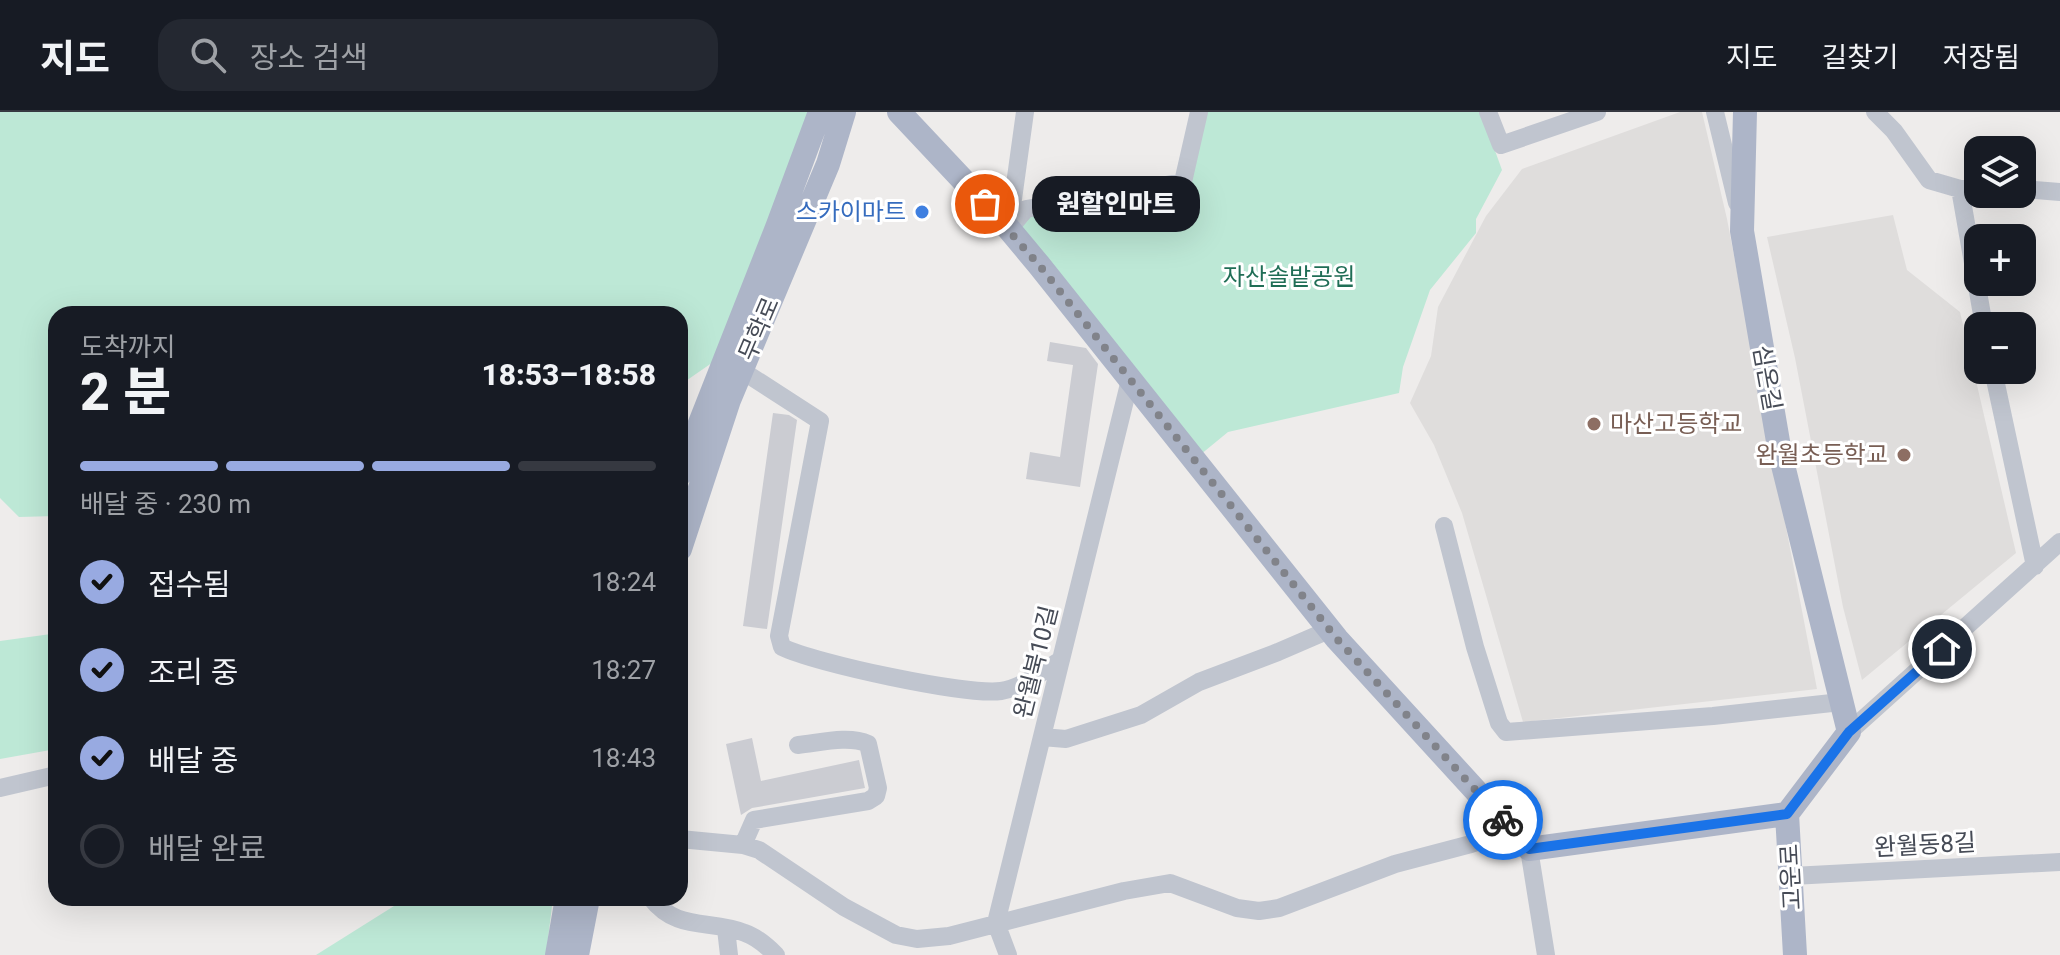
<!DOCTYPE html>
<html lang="ko">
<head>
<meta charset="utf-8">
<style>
	body { margin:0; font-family:Roboto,"Noto Sans KR",sans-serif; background:#242831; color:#f1f3f6; height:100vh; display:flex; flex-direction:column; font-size:30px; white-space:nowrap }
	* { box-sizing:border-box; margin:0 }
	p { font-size:26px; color:#9ea1a6 }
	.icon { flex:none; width:44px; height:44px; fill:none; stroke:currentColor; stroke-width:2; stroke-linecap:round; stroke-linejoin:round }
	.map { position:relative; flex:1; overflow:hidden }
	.sheet { position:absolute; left:48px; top:194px; width:640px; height:600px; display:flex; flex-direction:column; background:#171b24; border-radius:24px; box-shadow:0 8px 32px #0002 }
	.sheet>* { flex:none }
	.tools { position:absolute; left:1964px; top:24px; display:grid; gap:16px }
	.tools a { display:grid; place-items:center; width:72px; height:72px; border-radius:16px; background:#171b24; box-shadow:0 8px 32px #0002; font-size:40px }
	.pin { position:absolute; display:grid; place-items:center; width:68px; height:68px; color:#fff; margin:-34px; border:4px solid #fff; border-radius:50%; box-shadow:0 2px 8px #0007 }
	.courier { position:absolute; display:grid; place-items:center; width:80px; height:80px; margin:-40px; border:6px solid #1a73e8; border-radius:50%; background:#fff; color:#222; box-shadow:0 2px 10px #0007 }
	.bubble { position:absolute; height:56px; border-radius:24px; background:#171b24; box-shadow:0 8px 32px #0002; font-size:26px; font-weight:800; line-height:56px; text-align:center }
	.head em { font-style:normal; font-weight:800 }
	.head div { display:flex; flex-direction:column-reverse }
	.head { display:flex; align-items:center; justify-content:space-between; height:136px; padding:0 32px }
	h1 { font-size:52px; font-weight:800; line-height:60px }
	.bar { display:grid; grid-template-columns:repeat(4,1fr); gap:12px 8px; align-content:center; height:96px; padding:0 32px }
	.bar i { height:10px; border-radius:6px; background:#363941 }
	.bar .active { background:#98aae1 }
	.bar p { grid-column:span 4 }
	ol { padding:0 32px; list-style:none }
	li { display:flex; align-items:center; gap:24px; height:88px }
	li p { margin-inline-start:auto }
	li .icon { padding:8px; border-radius:50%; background:#98aae1; color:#111; stroke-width:4 }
	li:last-child { color:#9ea1a6 }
	li i { width:44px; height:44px; border:4px solid #363941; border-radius:50% }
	header { display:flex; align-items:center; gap:48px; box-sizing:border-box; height:112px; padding:0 40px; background:#171b24; border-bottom:2px solid #363941 }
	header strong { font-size:38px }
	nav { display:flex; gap:44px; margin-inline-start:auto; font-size:28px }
	.search { width:560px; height:72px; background:#242831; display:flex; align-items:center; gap:20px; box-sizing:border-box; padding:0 28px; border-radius:24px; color:#9ea1a6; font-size:30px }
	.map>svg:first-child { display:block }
	.education { fill:#dfdddc }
	.green { fill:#bde8d6 }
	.building { fill:#cbccd2 }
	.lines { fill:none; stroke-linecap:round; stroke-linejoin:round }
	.minor { stroke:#c0c5cf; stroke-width:18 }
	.major { stroke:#adb5c8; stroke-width:24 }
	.done { stroke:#81838a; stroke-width:8; stroke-dasharray:0 14.4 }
	.route { stroke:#1a73e8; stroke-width:10 }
	.shop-dot { fill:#3f7fe0; stroke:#fff; stroke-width:3 }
	.education-dot { fill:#8d6e63; stroke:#fff; stroke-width:3 }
	.labels { text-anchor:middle; stroke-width:6; stroke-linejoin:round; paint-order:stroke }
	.shop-label { font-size:24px; fill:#366cbe; stroke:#fff; text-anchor:end }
	.park-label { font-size:24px; fill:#206e56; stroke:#fff }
	.street-label { font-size:24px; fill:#464b56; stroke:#fff }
	.education-label { font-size:24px; fill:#785e54; stroke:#fff; text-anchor:start }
</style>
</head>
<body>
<header>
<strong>지도</strong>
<div class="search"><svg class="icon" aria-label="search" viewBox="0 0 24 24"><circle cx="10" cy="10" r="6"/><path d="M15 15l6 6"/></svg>장소 검색</div>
<nav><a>지도</a><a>길찾기</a><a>저장됨</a></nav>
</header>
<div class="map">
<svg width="2060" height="843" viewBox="0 0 2060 843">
	<rect width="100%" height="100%" fill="#eeeceb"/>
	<path class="education" d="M 1680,0 L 1702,0 L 1727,107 L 1817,577 L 1523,610 L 1462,401 L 1434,333 L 1410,291 L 1431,244 L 1438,195 L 1486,104 L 1522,57 Z
		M 1893,103 L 1907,158 L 1960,200 L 2016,441 L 1862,568 L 1843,495 L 1795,246 L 1767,125 Z"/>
	<path class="green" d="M 0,0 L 822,0 L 732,237 L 680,273 L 680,202 L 56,202 L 56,404 L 19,405 L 0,386 Z
		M 1204,0 L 1481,0 L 1502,58 L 1476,107 L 1476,121 L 1430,178 L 1403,255 L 1399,281 L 1228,320 L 1200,343 L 1017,114 L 1028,101 L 1187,74 Z
		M 56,519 L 56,637 L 0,647 L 0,529 L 51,522 Z
		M 412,786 L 553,786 L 546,843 L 316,843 L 402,789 Z"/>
	<path class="building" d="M 1050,230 L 1086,236 L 1098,252 L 1080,375 L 1026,367 L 1030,340 L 1060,345 L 1073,253 L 1047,249 Z
		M 773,301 L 789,303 L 797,308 L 767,517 L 743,514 Z
		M 752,626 L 761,669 L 859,648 L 865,676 L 752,696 L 741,703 L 726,632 Z"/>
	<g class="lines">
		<path class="minor" d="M 1488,0 L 1501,33 L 1597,0
			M 1715,0 L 1737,91
			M 1875,0 L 1894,19 L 1929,68 L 1960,77 L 1978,77
			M 1960,77 L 1984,214
			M 2022,77 L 2060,80
			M 1009,116 L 1025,0
			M 1009,117 L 1026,97 L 1183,70 L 1199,0
			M 741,258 L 820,309 L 779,524 L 782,535 C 814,551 967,584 1001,579 C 1022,576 1043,559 1061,548
			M 1993,258 L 2035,454
			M 1444,414 L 1475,535 L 1499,611 L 1506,620 L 1713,604 L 1841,590
			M 1849,620 L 2060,430
			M 1042,625 L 1066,627 L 1141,603 L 1199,570 L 1278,540 L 1329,518
			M 0,676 L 56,663
			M 680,727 L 743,733 L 759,738 L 844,795 L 896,823 L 917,827 L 949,824 L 1124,779 L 1170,771 L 1237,796 L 1259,799 L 1279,796 L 1395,752 L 1471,732 L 1512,718
			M 743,733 L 754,708 L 868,689 L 876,684 L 878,676 L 868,632 C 849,623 819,631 798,633
			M 1529,737 L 1546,843
			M 1792,764 L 2060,750
			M 651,786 C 677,820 710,807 745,821 C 757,825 767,834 776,843
			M 726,817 L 729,843
			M 1008,843 L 996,811 L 1130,268"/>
		<path class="major" d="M 899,0 L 1009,117 L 1039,153 L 1337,527 L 1529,737 L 1787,702
			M 1745,0 L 1742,119 L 1780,341 L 1849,620 L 1787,702 L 1795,843
			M 680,362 L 778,113 L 820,0
			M 680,437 L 729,288 L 828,52 L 844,0
			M 557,843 L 567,786
			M 577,843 L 588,786"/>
	</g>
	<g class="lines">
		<path class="done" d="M 985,92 L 1039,153 L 1337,527 L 1503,708"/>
		<path class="route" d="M 1503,708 L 1529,737 L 1787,702 L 1849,620 L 1942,537"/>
	</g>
	<circle class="shop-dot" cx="922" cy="100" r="8"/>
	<g class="education-dot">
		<circle cx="1594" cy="312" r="8"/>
		<circle cx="1904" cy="343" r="8"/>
	</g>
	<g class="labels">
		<g class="shop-label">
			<text x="906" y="108">스카이마트</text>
		</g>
		<g class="park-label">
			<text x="1289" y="173">자산솔밭공원</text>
		</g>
		<g class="street-label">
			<text transform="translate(759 217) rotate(-67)" y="8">무학로</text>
			<text transform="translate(1767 266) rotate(80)" y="8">심온길</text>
			<text transform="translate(1036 550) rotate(-76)" y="8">완월북10길</text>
			<text transform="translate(1925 733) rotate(-3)" y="8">완월동8길</text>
			<text transform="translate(1791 765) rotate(-93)" y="8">고운로</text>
		</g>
		<g class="education-label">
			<text x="1610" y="320">마산고등학교</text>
			<text x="1888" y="351" text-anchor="end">완월초등학교</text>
		</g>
	</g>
</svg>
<div class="tools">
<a><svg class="icon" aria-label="layers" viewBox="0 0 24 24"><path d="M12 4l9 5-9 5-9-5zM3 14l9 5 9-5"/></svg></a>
<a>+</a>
<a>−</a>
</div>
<div class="pin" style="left:985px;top:92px;background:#ea580c"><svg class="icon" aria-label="bag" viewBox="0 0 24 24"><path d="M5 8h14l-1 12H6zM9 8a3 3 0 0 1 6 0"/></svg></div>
<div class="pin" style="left:1942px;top:537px;background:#1f2937"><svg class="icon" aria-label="home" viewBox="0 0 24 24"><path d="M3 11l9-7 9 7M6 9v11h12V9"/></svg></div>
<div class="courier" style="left:1503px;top:708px"><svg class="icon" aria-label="bike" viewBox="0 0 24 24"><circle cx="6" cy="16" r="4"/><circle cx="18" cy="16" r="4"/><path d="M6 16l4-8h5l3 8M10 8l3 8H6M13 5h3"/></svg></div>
<div class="bubble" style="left:1032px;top:64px;width:168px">원할인마트</div>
<section class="sheet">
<div class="head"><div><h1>2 분</h1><p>도착까지</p></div><em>18:53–18:58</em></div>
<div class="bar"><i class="active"></i><i class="active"></i><i class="active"></i><i></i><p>배달 중 · 230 m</p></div>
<ol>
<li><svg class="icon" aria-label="check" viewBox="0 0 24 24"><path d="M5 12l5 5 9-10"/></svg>접수됨<p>18:24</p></li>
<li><svg class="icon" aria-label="check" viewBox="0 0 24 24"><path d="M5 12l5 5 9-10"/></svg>조리 중<p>18:27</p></li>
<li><svg class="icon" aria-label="check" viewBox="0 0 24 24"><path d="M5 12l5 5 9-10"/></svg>배달 중<p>18:43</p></li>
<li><i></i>배달 완료</li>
</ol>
</section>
</div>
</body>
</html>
